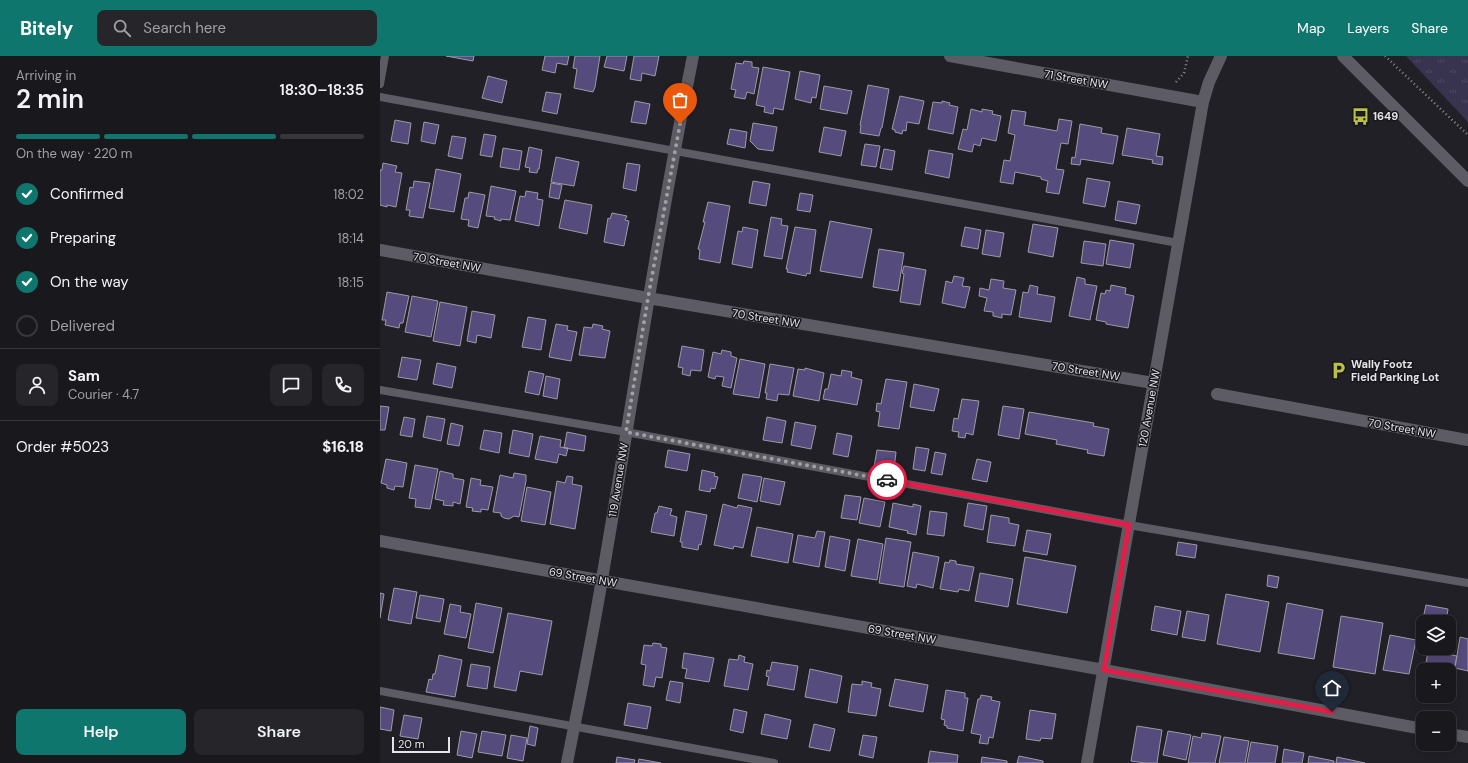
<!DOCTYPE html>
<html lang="en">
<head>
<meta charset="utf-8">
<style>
	body { margin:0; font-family:"DM Sans",sans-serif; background:#26252a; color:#f1f3f6; height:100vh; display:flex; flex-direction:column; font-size:15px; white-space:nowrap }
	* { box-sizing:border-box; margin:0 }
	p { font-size:13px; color:#9fa0a4 }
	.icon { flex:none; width:22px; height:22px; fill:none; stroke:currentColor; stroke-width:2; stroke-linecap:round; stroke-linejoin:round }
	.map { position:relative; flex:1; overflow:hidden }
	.details { display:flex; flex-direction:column; background:#19181d; width:380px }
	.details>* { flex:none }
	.buttons { position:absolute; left:1036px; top:559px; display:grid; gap:8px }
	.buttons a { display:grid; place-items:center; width:40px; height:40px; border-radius:8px; background:#19181d; box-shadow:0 2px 10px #0003,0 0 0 1px #37373b; font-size:20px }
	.scale { position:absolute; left:12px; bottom:10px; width:58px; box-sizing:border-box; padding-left:4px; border:2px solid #e5e5e9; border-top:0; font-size:11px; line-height:14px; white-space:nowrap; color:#e5e5e9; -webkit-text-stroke:3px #18171d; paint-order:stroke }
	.pin { position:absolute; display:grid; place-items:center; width:34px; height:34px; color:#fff; margin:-41px -17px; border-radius:50% 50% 50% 0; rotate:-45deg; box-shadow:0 0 4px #0007 }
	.pin .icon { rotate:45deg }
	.courier { position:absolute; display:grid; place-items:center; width:40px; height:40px; margin:-20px; border:3px solid #e11d48; border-radius:50%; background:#fff; color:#222; box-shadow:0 1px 5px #0007 }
	.head em { font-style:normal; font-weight:600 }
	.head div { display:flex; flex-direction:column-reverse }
	.head { display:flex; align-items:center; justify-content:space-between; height:68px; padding:0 16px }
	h1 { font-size:26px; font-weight:600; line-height:30px }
	.bar { display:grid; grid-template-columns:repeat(4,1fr); gap:6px 4px; align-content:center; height:48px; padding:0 16px }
	.bar i { height:5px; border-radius:3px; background:#37373b }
	.bar .active { background:#0f766e }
	.bar p { grid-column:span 4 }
	.line { display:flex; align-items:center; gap:10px; padding:0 16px; border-top:1px solid #37373b }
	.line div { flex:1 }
	.round { display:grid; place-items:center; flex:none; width:42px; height:42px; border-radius:8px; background:#26252a }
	ol { padding:0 16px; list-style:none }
	li { display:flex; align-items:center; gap:12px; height:44px }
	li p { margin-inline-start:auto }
	li .icon { padding:4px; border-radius:50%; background:#0f766e; color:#fff; stroke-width:4 }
	li:last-child { color:#9fa0a4 }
	li i { width:22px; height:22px; border:2px solid #37373b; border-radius:50% }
	.primary-button { display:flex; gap:8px; margin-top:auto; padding:8px 16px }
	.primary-button a { flex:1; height:46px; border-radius:8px; background:#0f766e; color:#fff; font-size:16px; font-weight:600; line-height:46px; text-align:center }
	.primary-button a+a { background:#26252a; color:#f1f3f6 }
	header { display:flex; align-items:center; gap:24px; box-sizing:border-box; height:56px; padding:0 20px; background:#0f766e; color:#fff }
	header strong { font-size:19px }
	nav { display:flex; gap:22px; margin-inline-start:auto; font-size:14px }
	.search { width:280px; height:36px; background:#26252a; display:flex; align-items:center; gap:10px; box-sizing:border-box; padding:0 14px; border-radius:8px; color:#9fa0a4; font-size:15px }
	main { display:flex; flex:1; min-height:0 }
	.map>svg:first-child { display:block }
	.park { fill:url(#park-tufts) }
	.building { fill:#554b7c; stroke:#9c9ba4 }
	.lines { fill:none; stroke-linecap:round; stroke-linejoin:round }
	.path { stroke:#8b8b90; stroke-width:2.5; stroke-dasharray:1 3; stroke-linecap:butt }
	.service { stroke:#5d5c64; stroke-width:8 }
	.minor { stroke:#5d5c64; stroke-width:12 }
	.tertiary { stroke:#5d5c64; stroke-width:12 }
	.done { stroke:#a0a0a5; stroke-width:4; stroke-dasharray:0 7.2 }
	.route { stroke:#e11d48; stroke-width:5 }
	.labels { text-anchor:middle; stroke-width:3; stroke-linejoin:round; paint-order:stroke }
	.street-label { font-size:11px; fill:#e5e5e9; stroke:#18171d }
	.poi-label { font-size:11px; font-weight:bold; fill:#e5e5e9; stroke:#18171d; text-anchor:start }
</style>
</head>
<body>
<header>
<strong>Bitely</strong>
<div class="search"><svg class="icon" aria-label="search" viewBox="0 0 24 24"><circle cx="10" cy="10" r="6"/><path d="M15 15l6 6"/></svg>Search here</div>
<nav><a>Map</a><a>Layers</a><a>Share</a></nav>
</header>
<main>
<section class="details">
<div class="head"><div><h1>2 min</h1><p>Arriving in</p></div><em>18:30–18:35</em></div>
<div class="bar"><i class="active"></i><i class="active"></i><i class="active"></i><i></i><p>On the way · 220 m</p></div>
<ol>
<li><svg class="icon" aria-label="check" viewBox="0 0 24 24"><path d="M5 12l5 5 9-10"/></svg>Confirmed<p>18:02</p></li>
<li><svg class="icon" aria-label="check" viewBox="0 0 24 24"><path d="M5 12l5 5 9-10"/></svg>Preparing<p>18:14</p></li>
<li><svg class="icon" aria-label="check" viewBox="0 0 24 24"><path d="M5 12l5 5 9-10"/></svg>On the way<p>18:15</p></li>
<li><i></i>Delivered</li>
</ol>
<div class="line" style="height:72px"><a class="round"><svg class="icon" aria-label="person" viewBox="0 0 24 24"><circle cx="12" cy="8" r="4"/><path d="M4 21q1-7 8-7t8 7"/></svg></a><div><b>Sam</b><p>Courier · 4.7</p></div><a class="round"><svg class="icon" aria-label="chat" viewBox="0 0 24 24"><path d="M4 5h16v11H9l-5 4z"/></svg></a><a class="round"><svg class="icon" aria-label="phone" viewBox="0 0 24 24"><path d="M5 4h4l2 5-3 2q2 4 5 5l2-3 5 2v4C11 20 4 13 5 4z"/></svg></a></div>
<div class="line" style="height:52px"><div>Order #5023</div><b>$16.18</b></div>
<div class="primary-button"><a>Help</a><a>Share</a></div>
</section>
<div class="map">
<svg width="1088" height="707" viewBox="0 0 1088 707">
	<defs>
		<pattern id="park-tufts" width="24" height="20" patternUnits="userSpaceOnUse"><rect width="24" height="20" fill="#38334f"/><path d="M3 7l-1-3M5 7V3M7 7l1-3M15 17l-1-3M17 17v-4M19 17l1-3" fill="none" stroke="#4b4760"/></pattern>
	</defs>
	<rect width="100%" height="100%" fill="#212027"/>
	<path class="park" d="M 1026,0 L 1088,0 L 1088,66 Z"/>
	<path class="building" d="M 66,0 L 94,0 L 93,5 Z
		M 165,0 L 189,0 L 187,9 L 177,7 L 175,17 L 162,14 Z
		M 195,0 L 220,0 L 215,31 L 213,36 L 194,32 L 197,13 L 193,12 Z
		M 227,0 L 247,0 L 244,15 L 224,11 Z
		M 254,0 L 279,0 L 275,20 L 262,17 L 261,25 L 250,23 Z
		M 364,5 L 372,6 L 372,11 L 379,12 L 374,38 L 367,36 L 365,43 L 354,41 L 356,34 L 351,33 L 356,7 L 363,8 Z
		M 383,11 L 410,16 L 403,54 L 394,52 L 393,58 L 384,56 L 385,51 L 376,49 Z
		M 420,15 L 440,19 L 436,42 L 432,41 L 431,47 L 415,43 Z
		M 108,20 L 127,25 L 122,47 L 102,42 Z
		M 488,29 L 509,33 L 502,72 L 501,72 L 499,80 L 480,77 L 481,69 L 480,69 Z
		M 444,30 L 472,35 L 467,58 L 440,53 Z
		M 166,36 L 181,38 L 177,58 L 162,55 Z
		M 520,40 L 544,45 L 539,68 L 527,66 L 526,75 L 523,74 L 522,78 L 515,76 L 515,74 L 512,73 Z
		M 255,45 L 270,48 L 266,68 L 251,66 Z
		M 562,45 L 570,47 L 569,49 L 578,51 L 573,78 L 548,73 L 553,46 L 562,47 Z
		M 591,53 L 602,56 L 602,53 L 613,55 L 612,58 L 621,60 L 616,85 L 602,82 L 600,90 L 594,88 L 592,96 L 578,93 L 583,73 L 587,74 Z
		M 632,54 L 646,56 L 644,69 L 677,75 L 679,63 L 692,65 L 688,88 L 681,87 L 676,113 L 684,114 L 679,138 L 666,136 L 668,125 L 661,123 L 661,121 L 635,116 L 633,128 L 620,126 L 624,104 L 630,105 L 635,79 L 628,77 Z
		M 15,64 L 31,67 L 28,88 L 11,85 Z
		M 44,66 L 59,69 L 55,88 L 41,85 Z
		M 373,67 L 397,71 L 393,95 L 378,93 L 370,85 Z
		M 700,68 L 722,72 L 721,77 L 738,80 L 733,108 L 701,103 L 700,109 L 691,108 L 692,101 L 695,102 Z
		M 444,71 L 466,75 L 461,100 L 439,96 Z
		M 747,72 L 780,78 L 776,100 L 783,101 L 782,109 L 772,107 L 773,104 L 742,99 Z
		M 350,73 L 367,76 L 365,92 L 347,88 Z
		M 104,78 L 116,80 L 112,101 L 100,99 Z
		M 72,80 L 86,82 L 82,103 L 68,100 Z
		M 485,88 L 500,90 L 496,111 L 481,109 Z
		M 149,91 L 162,94 L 159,113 L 158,113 L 157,117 L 149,116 L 150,112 L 145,111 Z
		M 123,92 L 142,95 L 139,114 L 120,111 Z
		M 504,93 L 515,95 L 512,114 L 500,112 Z
		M 549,94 L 573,98 L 569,122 L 545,117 Z
		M 176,101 L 199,106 L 194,130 L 171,126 Z
		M 3,107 L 17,110 L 15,116 L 22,117 L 16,151 L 7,149 L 7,151 L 0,149 L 0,114 L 2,114 Z
		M 247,107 L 260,109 L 256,135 L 243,132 Z
		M 56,113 L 81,118 L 74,156 L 49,152 Z
		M 707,122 L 730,126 L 725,151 L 703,147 Z
		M 34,125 L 50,127 L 43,162 L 29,160 L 30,154 L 26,154 L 30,131 L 33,132 Z
		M 373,125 L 390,128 L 386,150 L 369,147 Z
		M 171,127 L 182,129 L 179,143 L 169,141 Z
		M 111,130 L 136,135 L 130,164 L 121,163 L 121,165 L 114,163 L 115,161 L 106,160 Z
		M 146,135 L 158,137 L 157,143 L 163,144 L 159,170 L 135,165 L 140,140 L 145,141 Z
		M 89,136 L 105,139 L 98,172 L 88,170 L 89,164 L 81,163 L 85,142 L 88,142 Z
		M 420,137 L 433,139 L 430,156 L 417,154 Z
		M 185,144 L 212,149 L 207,178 L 179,172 Z
		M 738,145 L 760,149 L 756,168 L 735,164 Z
		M 328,146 L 350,150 L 340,207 L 319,203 L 320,194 L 318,193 L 325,166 L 323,166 Z
		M 232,157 L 247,160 L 245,164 L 249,165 L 244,190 L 224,186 L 228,162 L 230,163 Z
		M 391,161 L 402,163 L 401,169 L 408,170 L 402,203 L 384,200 Z
		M 450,165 L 492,173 L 482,222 L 440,215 Z
		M 653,168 L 678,172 L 673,201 L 648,196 Z
		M 363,171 L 378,174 L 372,212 L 352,208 L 358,175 L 362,176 Z
		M 415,171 L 436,174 L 430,218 L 427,217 L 426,220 L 407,216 L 408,213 L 406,213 Z
		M 585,171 L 601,174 L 598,193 L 581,190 Z
		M 606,174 L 624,177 L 620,201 L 602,198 Z
		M 730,184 L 754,188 L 750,212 L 726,208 Z
		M 704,185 L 726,188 L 723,210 L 701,207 Z
		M 499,193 L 524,197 L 518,235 L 493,231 Z
		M 524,210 L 546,214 L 540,249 L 520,246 L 524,218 L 522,217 Z
		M 574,220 L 584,222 L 582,230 L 590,231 L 585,252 L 562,247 L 566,225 L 572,227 Z
		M 697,221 L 705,223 L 705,228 L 717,230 L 710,264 L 689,260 Z
		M 611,223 L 624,225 L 623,232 L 636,234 L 631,259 L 622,258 L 622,262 L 613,260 L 613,256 L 604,255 L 607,242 L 599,240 L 600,232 L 609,234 Z
		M 650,229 L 658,231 L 657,238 L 675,241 L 671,266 L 639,261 L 643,236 L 648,237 Z
		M 731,229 L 746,232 L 745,238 L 754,240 L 748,272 L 726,268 L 726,266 L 716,264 L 721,237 L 725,238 L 726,234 L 730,235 Z
		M 7,236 L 29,240 L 23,267 L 20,267 L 19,272 L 5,269 L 6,264 L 2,264 Z
		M 32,240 L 58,245 L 51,281 L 25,276 Z
		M 60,246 L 87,251 L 80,290 L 53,285 Z
		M 92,255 L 115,259 L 111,282 L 97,279 L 96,287 L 87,285 Z
		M 148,261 L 166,264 L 161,294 L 142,291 Z
		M 176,268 L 188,270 L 187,274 L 197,276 L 191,305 L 169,301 Z
		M 213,268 L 223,270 L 222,273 L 230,275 L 225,302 L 199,299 L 204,271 L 212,272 Z
		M 302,290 L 324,294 L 321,315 L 311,314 L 310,320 L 302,318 L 303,312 L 298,311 Z
		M 342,294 L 351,296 L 351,300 L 357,302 L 351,332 L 342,330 L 344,321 L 336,320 L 335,323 L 328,321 L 333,296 L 341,298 Z
		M 22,301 L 41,304 L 37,324 L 18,321 Z
		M 360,303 L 385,308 L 379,342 L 353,338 Z
		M 57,307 L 76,311 L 72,332 L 53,328 Z
		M 390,308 L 414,312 L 409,339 L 398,338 L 397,345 L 386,343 L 387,337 L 385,337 Z
		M 425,312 L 444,317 L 439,345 L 413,340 L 418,313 L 425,314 Z
		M 462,314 L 472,316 L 471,321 L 482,324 L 477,349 L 443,343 L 445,333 L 448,333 L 451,318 L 461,320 Z
		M 149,315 L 164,318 L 159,339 L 145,336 Z
		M 166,320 L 180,323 L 177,343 L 163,340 Z
		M 506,323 L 527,326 L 519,373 L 498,370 L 500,356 L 496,355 L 497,347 L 501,348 Z
		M 534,328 L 559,333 L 554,355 L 530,351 Z
		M 582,343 L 599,345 L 593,379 L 586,377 L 585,382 L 578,381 L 579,376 L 572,375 L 574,362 L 578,363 Z
		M 0,350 L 9,351 L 5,374 L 0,374 Z
		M 623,350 L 644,353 L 639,383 L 618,379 Z
		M 649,356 L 714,367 L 713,370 L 729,373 L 724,400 L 707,397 L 708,394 L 676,388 L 677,384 L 645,378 Z
		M 47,360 L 65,363 L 61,385 L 43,381 Z
		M 24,361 L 35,363 L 32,381 L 20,379 Z
		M 387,361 L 406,365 L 402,387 L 383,384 Z
		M 415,366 L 436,370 L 431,393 L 411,389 Z
		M 71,367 L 83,370 L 79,390 L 67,388 Z
		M 104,374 L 122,377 L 119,397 L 100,393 Z
		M 133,374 L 153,378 L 149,401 L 129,397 Z
		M 187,376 L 206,380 L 204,395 L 184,392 Z
		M 457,377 L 472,380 L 468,401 L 453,398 Z
		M 160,380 L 181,384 L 180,391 L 188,392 L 186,400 L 179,398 L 177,407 L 155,403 Z
		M 536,391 L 549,393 L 545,415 L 533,413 Z
		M 288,394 L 310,398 L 307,415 L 285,411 Z
		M 497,394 L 516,396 L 514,414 L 494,411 Z
		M 555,396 L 566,398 L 562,419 L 551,417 Z
		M 6,403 L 27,407 L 23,431 L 15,430 L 14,434 L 7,432 L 7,429 L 1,427 Z
		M 597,403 L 611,406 L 607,426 L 592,423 Z
		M 35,409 L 58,413 L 50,453 L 35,451 L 36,443 L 29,442 Z
		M 322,414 L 335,417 L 334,420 L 338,421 L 335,433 L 331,432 L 330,436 L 319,434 Z
		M 60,415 L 73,418 L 73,422 L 84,424 L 80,448 L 73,446 L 73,450 L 63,449 L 64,445 L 55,443 Z
		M 134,417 L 146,419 L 146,425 L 139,461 L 134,460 L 129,463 L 124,462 L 121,460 L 121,457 L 113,456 L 120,419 L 133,422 Z
		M 363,418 L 382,421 L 377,446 L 358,442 Z
		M 187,420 L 193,421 L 192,428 L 202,430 L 195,473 L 170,468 L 177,425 L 185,427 Z
		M 91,422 L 101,424 L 100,429 L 113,431 L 108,454 L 101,453 L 101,456 L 92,455 L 93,452 L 86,451 Z
		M 384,422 L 405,426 L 400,449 L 380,445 Z
		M 147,431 L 171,436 L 165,469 L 141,465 Z
		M 465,439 L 481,441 L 477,464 L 461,462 Z
		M 484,442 L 505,446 L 500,471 L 479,467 Z
		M 513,447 L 533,451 L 533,448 L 541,450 L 536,479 L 527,477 L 528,475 L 509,471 Z
		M 588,447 L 607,450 L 603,474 L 584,470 Z
		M 343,448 L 357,452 L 358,449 L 372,452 L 363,492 L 354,490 L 353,493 L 334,489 Z
		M 279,450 L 292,453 L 290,459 L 297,461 L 294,480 L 271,476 L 275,457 L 277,457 Z
		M 306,455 L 327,459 L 321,489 L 319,488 L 318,494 L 302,491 L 302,486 L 300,486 Z
		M 550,455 L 567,457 L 564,480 L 547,478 Z
		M 611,459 L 629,462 L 629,467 L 639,469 L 635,490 L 607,486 Z
		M 377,471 L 413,478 L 408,507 L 371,500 Z
		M 647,474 L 671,478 L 667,499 L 643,495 Z
		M 437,475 L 445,476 L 439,511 L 413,506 L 418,479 L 435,482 Z
		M 450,480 L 470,484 L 465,515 L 445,511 Z
		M 506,482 L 531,486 L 524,531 L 499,527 Z
		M 478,483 L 503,488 L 497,524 L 471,520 Z
		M 798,486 L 817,489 L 815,502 L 796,499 Z
		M 533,496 L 559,501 L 553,532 L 537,528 L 536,532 L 527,530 Z
		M 645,501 L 696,510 L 687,557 L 637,548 Z
		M 570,504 L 576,505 L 576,508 L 594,511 L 589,535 L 579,533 L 578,536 L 560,533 L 565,506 L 569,507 Z
		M 600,517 L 633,523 L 628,551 L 595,545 Z
		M 888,519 L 899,521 L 897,532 L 887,530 Z
		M 14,532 L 37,536 L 31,568 L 8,564 Z
		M 0,537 L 4,538 L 0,562 Z
		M 846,538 L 889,546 L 880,596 L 837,588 Z
		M 40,539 L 64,543 L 60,566 L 36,562 Z
		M 96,547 L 122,552 L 113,597 L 88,592 Z
		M 907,547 L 943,554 L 934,603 L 898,597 Z
		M 70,548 L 81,550 L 80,556 L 91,558 L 86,582 L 64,578 Z
		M 1046,549 L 1068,553 L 1066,566 L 1043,566 L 1043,577 L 1040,576 Z
		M 775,550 L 801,555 L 797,579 L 771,574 Z
		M 807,555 L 829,559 L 825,585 L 802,581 Z
		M 128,557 L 172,565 L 162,619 L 140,615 L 136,635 L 114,631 Z
		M 961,560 L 1003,567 L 995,618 L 953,611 Z
		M 1010,579 L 1036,584 L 1029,618 L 1003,614 Z
		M 1080,581 L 1088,583 L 1088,615 L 1075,612 Z
		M 1069,583 L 1075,584 L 1073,594 L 1061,592 L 1069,592 Z
		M 273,587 L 281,588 L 281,591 L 287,592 L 282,622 L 276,621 L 274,631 L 263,629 L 266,609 L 261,608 L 264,589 L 272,590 Z
		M 1048,594 L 1077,600 L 1074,613 L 1076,613 L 1075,622 L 1069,621 L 1069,614 L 1045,614 Z
		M 304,597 L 334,602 L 329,626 L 305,622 L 307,613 L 302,612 Z
		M 59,599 L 82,604 L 75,641 L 46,636 L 49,623 L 52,624 L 53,618 L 55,618 Z
		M 359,599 L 365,601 L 364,606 L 373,608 L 368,634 L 344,630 L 349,603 L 358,604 Z
		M 392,606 L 418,610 L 414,634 L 387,629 L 389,621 L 386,620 L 387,614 L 390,615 Z
		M 91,608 L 110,611 L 107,633 L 87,630 Z
		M 430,613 L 462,620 L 457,647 L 425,641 Z
		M 515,623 L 548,629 L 543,656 L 509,650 Z
		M 290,625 L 303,627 L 300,647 L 286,644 Z
		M 482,625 L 492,627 L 491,631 L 501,633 L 496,660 L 468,656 L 472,628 L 482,629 Z
		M 566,634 L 585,637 L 585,642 L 588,642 L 583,675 L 567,672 L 567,670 L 564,669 L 565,664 L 561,663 Z
		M 601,639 L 612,641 L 611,644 L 620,646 L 613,682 L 609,681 L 608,688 L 599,687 L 601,679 L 591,677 L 598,643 L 600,643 Z
		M 248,647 L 271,651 L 267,673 L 244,669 Z
		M 0,651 L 14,654 L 11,675 L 0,673 Z
		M 354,653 L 367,656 L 363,677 L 350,674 Z
		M 650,654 L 676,658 L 672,683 L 661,682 L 660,685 L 646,683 Z
		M 385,658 L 411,664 L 407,683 L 381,678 Z
		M 24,659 L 42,662 L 38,683 L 20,680 Z
		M 434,668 L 455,673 L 450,695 L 429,691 Z
		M 150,670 L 158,672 L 155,690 L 147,688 Z
		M 757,670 L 782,674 L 777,707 L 765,707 L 751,705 Z
		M 81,675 L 97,678 L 92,702 L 77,699 Z
		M 102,675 L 126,679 L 122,700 L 98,696 Z
		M 788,675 L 811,679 L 806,704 L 783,699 Z
		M 822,677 L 841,680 L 835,707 L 808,707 L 813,680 L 821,682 Z
		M 131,679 L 147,682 L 143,705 L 127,702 Z
		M 483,679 L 497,681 L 493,702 L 479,699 Z
		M 844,681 L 869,685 L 865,707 L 839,707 Z
		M 871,686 L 898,690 L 895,707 L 867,707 Z
		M 904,693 L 924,697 L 922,707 L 902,707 Z
		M 550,695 L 578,699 L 577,707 L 548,707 Z
		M 639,700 L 663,705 L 663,707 L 637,707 Z
		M 929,700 L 954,705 L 954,707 L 928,707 Z
		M 237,701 L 255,704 L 254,707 L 236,707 Z
		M 602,701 L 627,705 L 627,707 L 601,707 Z
		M 957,701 L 985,707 L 956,707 Z
		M 259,703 L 281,707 L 258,707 Z"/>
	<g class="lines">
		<path class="path" d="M 1005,0 L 1088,79
			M 796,26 L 804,17 L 808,0"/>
		<path class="service" d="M 0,28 L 5,0
			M 0,41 L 798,187
			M 0,334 L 246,376 L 749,469 L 1088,527
			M 0,635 L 394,707"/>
		<path class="minor" d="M 570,0 L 823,46
			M 0,194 L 268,242 L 773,327
			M 837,338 L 1088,384
			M 0,485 L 724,614 L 1043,673
			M 1069,678 L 1088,681
			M 187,707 C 199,646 212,584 222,523 C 252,348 278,174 313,0
			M 707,707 L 823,46 L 829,26 L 841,0"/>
		<path class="tertiary" d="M 963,0 L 1088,125"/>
	</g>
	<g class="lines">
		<path class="done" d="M 300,68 L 268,242 L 246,376 L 507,424"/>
		<path class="route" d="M 507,424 L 749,469 L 724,614 L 952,656"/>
	</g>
	<defs>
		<symbol id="bus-bare" viewBox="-9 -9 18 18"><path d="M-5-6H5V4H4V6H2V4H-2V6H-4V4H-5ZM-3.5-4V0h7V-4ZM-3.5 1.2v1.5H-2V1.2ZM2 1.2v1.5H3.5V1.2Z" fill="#bac045" stroke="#18171d" stroke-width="2.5" paint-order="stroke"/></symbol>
		<symbol id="parking-bare" viewBox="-9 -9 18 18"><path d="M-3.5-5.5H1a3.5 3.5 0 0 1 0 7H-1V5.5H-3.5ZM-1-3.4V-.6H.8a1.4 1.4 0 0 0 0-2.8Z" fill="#bac045" stroke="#18171d" stroke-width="2.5" paint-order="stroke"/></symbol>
	</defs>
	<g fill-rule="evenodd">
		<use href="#bus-bare" x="968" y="48" width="25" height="25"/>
		<use href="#parking-bare" x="946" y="302" width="25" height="25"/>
	</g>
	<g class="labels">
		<g class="street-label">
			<text transform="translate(696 23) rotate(10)" y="4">71 Street NW</text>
			<text transform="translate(67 206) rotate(10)" y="4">70 Street NW</text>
			<text transform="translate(386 262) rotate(9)" y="4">70 Street NW</text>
			<text transform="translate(706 315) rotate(9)" y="4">70 Street NW</text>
			<text transform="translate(769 352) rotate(-80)" y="4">120 Avenue NW</text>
			<text transform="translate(1022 372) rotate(10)" y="4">70 Street NW</text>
			<text transform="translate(238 424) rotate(-81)" y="4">119 Avenue NW</text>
			<text transform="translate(203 521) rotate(10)" y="4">69 Street NW</text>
			<text transform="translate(522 578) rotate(10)" y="4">69 Street NW</text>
		</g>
		<g class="poi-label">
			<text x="993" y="64">1649</text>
			<text x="971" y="312">Wally Footz<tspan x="971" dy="13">Field Parking Lot</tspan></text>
		</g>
	</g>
</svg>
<div class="buttons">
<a><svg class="icon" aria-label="layers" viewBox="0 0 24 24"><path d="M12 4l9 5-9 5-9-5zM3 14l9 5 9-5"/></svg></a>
<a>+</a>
<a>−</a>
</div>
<div class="scale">20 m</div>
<div class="pin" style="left:300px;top:68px;background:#ea580c"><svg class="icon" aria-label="bag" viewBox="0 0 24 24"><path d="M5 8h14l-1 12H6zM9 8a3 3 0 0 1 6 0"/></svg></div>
<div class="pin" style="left:952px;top:656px;background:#1f2937"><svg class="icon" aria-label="home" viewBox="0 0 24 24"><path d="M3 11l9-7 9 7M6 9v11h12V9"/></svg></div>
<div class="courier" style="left:507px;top:424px"><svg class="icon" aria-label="car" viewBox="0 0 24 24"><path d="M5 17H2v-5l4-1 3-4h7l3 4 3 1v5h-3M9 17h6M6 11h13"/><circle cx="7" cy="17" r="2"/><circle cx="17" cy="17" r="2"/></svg></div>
</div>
</main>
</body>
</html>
